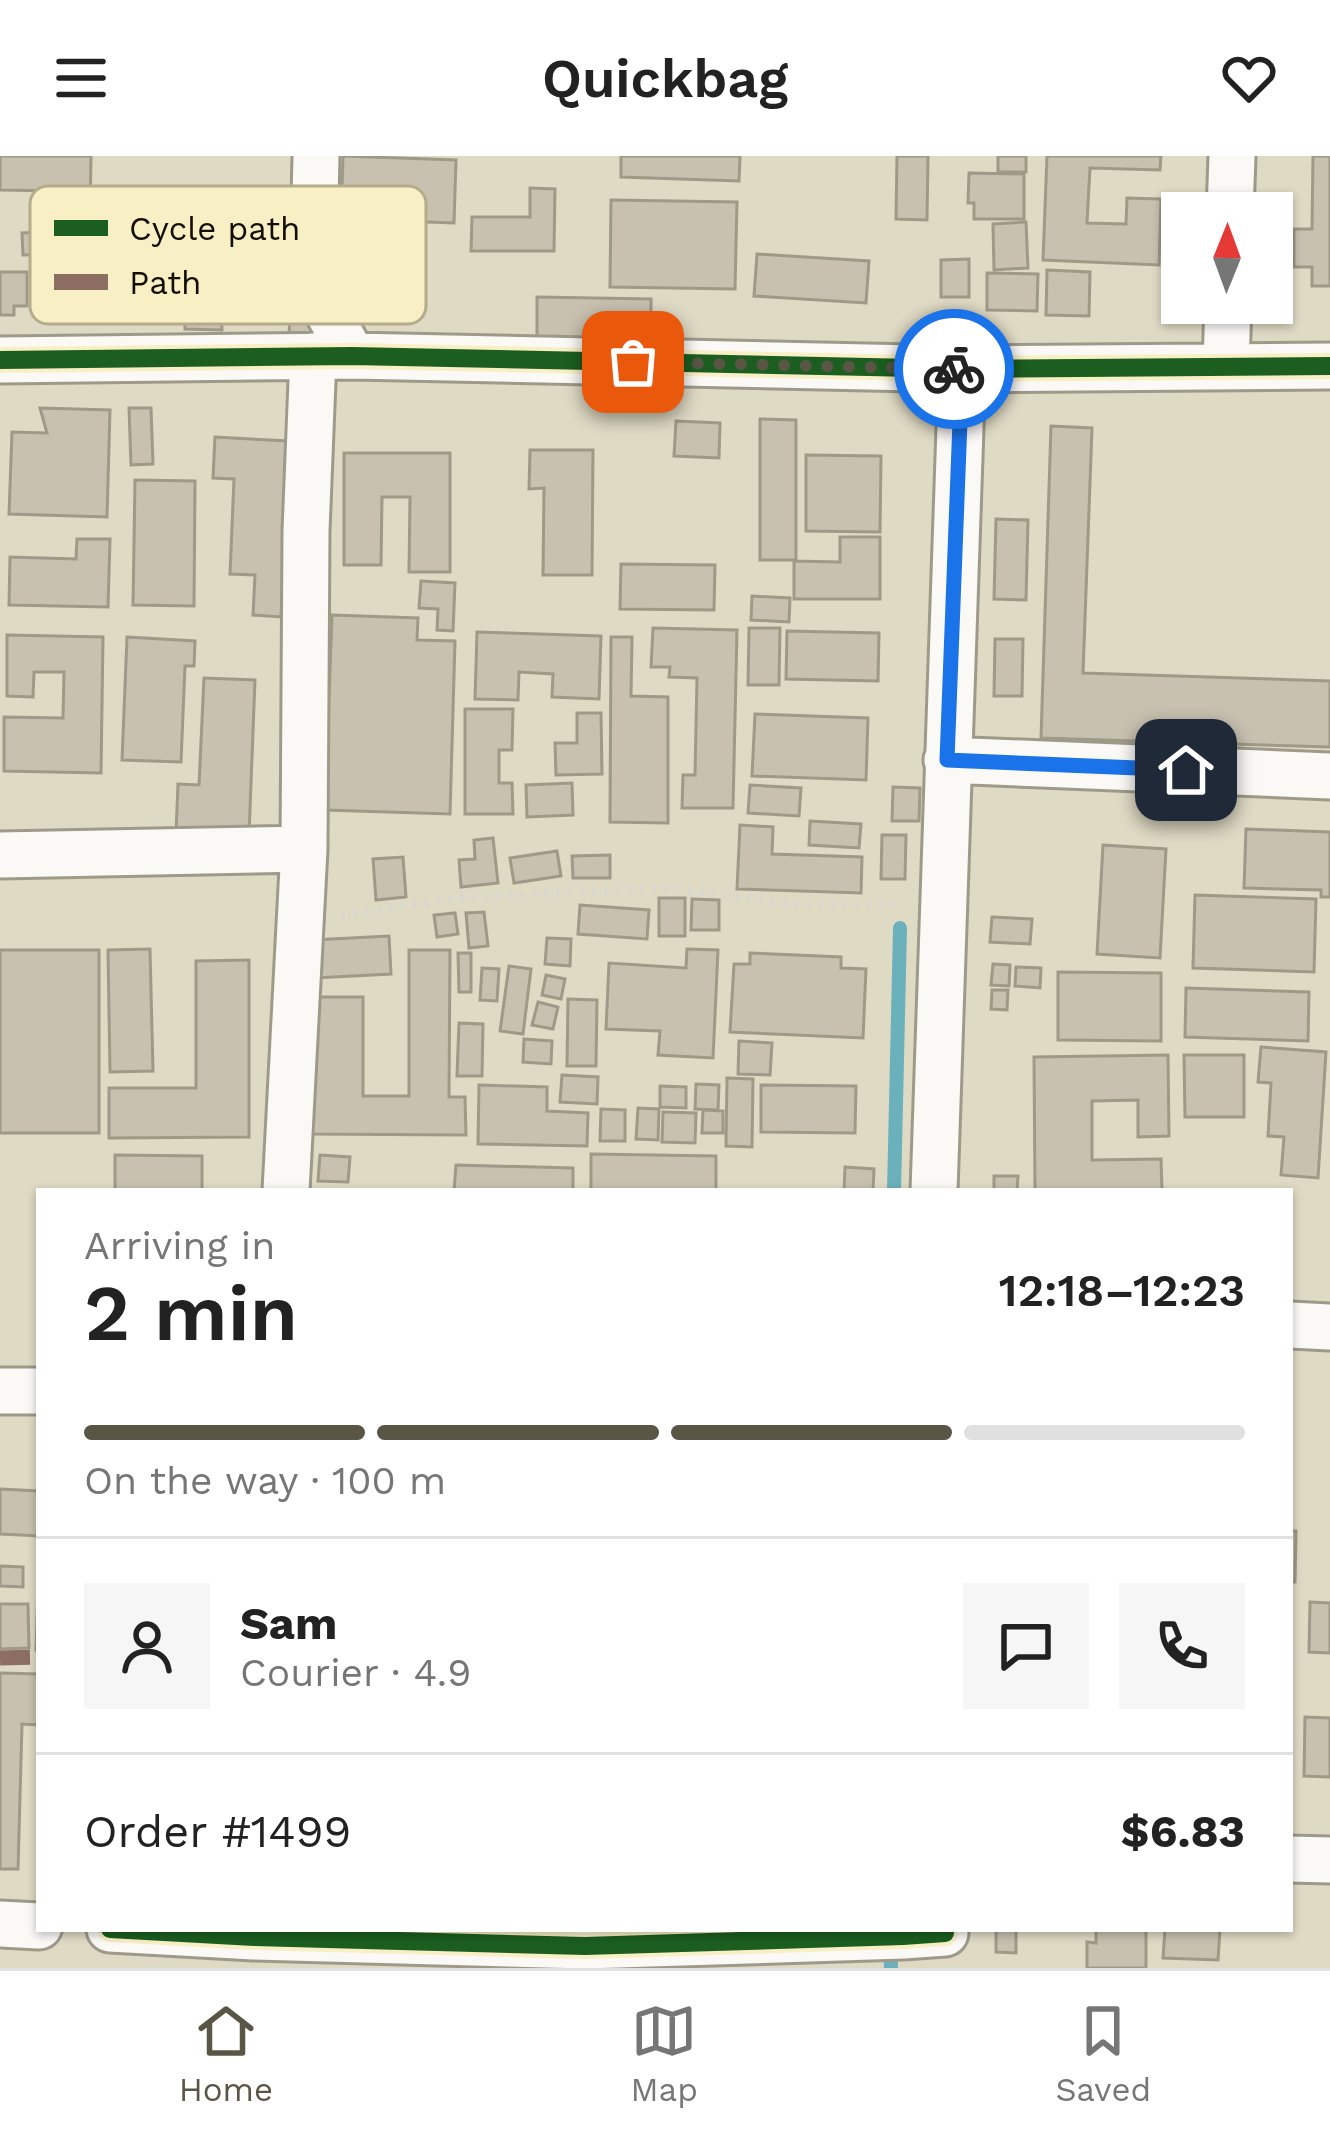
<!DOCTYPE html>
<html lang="en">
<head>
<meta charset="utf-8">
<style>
	body { margin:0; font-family:"Work Sans",sans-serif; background:#f6f6f6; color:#222; height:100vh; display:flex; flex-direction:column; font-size:45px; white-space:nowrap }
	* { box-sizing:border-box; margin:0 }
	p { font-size:39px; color:#767676 }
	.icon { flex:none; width:66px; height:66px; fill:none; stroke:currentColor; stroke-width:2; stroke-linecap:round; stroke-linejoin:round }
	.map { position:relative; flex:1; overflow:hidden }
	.sheet { position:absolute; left:36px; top:1032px; width:1257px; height:744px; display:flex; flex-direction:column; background:#fff; border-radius:0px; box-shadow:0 3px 9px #0004 }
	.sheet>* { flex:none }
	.needle { width:78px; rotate:1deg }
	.controls { position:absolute; left:1161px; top:36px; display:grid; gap:24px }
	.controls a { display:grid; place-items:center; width:132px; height:132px; border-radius:0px; background:#fff; box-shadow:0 3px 9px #0004; font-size:60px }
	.pin { position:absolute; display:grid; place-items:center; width:102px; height:102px; color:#fff; margin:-51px; border-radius:24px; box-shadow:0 6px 18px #0006 }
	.courier { position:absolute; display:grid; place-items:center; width:120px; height:120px; margin:-60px; border:9px solid #1a73e8; border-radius:50%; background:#fff; color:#222; box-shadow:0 3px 15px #0007 }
	.head em { font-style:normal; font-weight:600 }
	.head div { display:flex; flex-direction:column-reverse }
	.head { display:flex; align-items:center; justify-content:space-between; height:204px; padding:0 48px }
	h1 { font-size:78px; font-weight:600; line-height:90px }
	.bar { display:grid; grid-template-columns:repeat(4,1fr); gap:18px 12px; align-content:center; height:144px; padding:0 48px }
	.bar i { height:15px; border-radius:9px; background:#e0e0e0 }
	.bar .current { background:#5a5646 }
	.bar p { grid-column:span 4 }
	.line { display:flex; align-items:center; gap:30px; padding:0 48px; border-top:3px solid #e0e0e0 }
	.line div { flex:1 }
	.round { display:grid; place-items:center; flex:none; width:126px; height:126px; border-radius:0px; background:#f6f6f6 }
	header { display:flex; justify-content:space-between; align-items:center; height:156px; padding:0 48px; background:#fff; font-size:54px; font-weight:600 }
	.tab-bar { display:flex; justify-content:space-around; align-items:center; height:168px; border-top:3px solid #e0e0e0; background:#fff; font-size:33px; color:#767676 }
	.tab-bar a { display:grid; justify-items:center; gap:6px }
	.tab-bar .current { color:#5a5646 }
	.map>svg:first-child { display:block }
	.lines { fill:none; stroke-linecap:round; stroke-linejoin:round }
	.stream { stroke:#6ab1bc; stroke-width:14 }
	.building { fill:#c8c1b0; stroke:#9f9988; stroke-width:3 }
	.minor-casing { stroke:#9e9a89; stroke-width:51 }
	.path { stroke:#d8d7cf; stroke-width:8; stroke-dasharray:3 9; stroke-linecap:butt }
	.minor { stroke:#faf9f6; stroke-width:45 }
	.quiet { stroke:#8d6e63; stroke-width:15; stroke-dasharray:30 15; stroke-linecap:butt }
	.cycleway-casing { stroke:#f9efc5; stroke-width:26 }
	.cycleway { stroke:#1b5e20; stroke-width:18 }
	.done { stroke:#5a5646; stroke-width:12; stroke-dasharray:0 21.6 }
	.route { stroke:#1a73e8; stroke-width:15 }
	.key { fill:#f9efc5; stroke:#b4ac8a; stroke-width:3 }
	.key-label { font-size:33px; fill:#120f02 }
</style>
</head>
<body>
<header><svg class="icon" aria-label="menu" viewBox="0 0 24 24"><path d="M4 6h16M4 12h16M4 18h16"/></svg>Quickbag<svg class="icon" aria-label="heart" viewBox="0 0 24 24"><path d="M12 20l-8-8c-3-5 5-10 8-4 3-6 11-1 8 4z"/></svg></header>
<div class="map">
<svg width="1330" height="1812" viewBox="0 0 1330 1812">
	<rect width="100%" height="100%" fill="#dfdac4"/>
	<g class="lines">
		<path class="stream" d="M 894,1035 L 900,772
			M 890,1792 L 891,1812"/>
	</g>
	<path class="building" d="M 0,0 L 91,0 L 90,65 L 57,65 L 57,35 L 0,34 Z
		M 343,0 L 456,4 L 454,67 L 341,63 Z
		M 621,0 L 740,0 L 739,25 L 621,21 Z
		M 897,0 L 928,0 L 927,64 L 896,63 Z
		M 998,0 L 1026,0 L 1026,16 L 998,16 Z
		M 1047,0 L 1161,0 L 1160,14 L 1090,12 L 1087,67 L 1126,68 L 1127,42 L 1161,43 L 1159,109 L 1043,104 Z
		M 1313,0 L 1330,0 L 1330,130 L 1312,130 L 1312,111 L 1294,111 L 1294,73 L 1312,73 Z
		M 969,17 L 1024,18 L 1024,63 L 974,63 L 974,47 L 968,47 Z
		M 530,32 L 555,33 L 554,95 L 471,95 L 472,61 L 530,61 Z
		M 611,44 L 737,46 L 735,133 L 610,131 Z
		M 1026,66 L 1028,112 L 994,114 L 993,68 Z
		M 113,73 L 116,117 L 86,118 L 85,97 L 23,99 L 22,77 Z
		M 757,98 L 869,105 L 866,147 L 754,140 Z
		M 969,103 L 969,141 L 941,141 L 941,104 Z
		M 1047,114 L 1090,116 L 1089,160 L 1046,159 Z
		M 0,116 L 27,116 L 27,150 L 14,150 L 14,159 L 0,159 Z
		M 987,117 L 1038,118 L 1037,155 L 987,154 Z
		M 48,126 L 276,128 L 275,150 L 221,150 L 222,174 L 185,173 L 184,147 L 47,146 Z
		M 537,141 L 651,143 L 651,186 L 537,184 Z
		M 291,150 L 309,151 L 328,192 L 310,178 L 289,177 Z
		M 40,252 L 110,254 L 107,361 L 9,358 L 12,276 L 47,277 Z
		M 129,252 L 151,252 L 153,308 L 131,309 Z
		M 760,263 L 796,264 L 796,404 L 760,404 Z
		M 676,265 L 720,267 L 719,302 L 674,300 Z
		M 1051,270 L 1092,272 L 1083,517 L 1330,525 L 1330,591 L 1041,582 Z
		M 215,281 L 288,285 L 281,461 L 253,459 L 255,419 L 230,418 L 234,323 L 213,322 Z
		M 530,294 L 593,294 L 592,419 L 543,419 L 544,332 L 529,333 Z
		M 344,297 L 450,297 L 450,416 L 409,416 L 410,341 L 382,341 L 381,409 L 344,409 Z
		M 806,299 L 881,300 L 880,376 L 806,375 Z
		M 135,324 L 195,325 L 194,450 L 133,449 Z
		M 996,363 L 1028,364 L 1026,444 L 994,443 Z
		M 840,381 L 880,381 L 880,443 L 794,443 L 794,405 L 840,406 Z
		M 77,383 L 110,383 L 108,451 L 9,449 L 10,401 L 76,403 Z
		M 621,408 L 715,409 L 714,454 L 620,453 Z
		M 421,425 L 455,427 L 453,475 L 437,474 L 438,453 L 419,452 Z
		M 752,440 L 790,442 L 789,466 L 751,464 Z
		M 332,459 L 418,462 L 417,484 L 455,485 L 450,658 L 325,654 Z
		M 653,472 L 737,474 L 733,652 L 682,652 L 683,619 L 695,619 L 697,522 L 669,521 L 670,511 L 651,511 Z
		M 749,472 L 780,472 L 779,529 L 748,529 Z
		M 787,475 L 879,477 L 878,525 L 786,523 Z
		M 477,476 L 601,480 L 599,543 L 552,541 L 553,518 L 519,516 L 518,544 L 475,543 Z
		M 7,479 L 103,481 L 101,617 L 4,615 L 4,561 L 63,562 L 64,516 L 34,516 L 33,541 L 7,540 Z
		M 127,481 L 195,485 L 194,510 L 185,510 L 181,606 L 122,604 Z
		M 611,481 L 632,481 L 631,540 L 668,541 L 668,667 L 610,666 Z
		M 995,483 L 1023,483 L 1022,540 L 994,540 Z
		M 204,522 L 255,524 L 249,679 L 176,676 L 178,628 L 199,629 Z
		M 465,553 L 513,553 L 512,594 L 499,594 L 499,627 L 512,627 L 513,658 L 465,658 Z
		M 577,557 L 601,557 L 602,618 L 556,619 L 555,587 L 577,587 Z
		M 755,558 L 868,562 L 866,624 L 752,620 Z
		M 572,627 L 573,659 L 527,661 L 526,629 Z
		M 750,629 L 801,632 L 799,660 L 748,657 Z
		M 893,631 L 920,632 L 919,665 L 892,665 Z
		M 810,665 L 861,668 L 859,692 L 809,689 Z
		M 740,669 L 773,671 L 772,698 L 862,701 L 861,737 L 737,733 Z
		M 1246,673 L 1330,676 L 1330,741 L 1321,741 L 1321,734 L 1244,732 Z
		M 882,679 L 906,679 L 905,723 L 881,723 Z
		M 493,682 L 498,727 L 461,731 L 459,704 L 475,703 L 474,684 Z
		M 1103,689 L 1166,693 L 1160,802 L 1097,798 Z
		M 557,695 L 561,720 L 514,727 L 510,702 Z
		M 610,699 L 610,722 L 573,722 L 572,700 Z
		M 403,701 L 406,741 L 376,744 L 373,703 Z
		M 1195,739 L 1316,743 L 1314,816 L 1193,812 Z
		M 659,742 L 685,742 L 685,780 L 659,780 Z
		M 692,743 L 719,744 L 719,774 L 691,774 Z
		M 580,749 L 649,754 L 647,783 L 578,778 Z
		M 484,756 L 488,790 L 469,792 L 466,757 Z
		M 455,757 L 458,778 L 437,781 L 434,759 Z
		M 992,761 L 1032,763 L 1030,788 L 990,786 Z
		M 389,780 L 391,818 L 315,822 L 313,784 Z
		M 547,782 L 571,783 L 570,810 L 545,808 Z
		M 150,793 L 153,915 L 110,916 L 108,794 Z
		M 687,793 L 718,794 L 713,902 L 658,899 L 660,875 L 606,873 L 609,807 L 686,812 Z
		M 0,794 L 99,794 L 99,977 L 0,977 Z
		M 409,794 L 450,794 L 449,941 L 465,941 L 466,979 L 307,978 L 308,841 L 363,841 L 363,940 L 409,940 Z
		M 458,797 L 471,797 L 471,836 L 459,836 Z
		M 750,797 L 841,801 L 841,812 L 866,813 L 863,882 L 730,876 L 734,808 L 750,808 Z
		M 249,804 L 249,981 L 109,982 L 109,932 L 196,932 L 196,805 Z
		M 993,808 L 1010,809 L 1009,830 L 991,829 Z
		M 509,810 L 531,813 L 523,878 L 500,875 Z
		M 1016,811 L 1041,812 L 1040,832 L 1015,830 Z
		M 482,812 L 499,813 L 497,845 L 480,844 Z
		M 1058,816 L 1161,817 L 1161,885 L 1058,884 Z
		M 546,819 L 565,823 L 561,843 L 542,839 Z
		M 1186,832 L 1309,836 L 1308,885 L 1185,881 Z
		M 992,834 L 1008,834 L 1007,854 L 991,853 Z
		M 568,843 L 597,844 L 596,910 L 567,910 Z
		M 538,846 L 558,851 L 553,873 L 532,869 Z
		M 459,867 L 483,868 L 482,920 L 457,920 Z
		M 524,883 L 552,885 L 551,908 L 523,906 Z
		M 739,885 L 772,887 L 770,919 L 738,918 Z
		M 1261,891 L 1326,896 L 1318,1022 L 1281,1019 L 1284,981 L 1268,980 L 1271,927 L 1258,926 Z
		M 1168,899 L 1169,980 L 1138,981 L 1138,944 L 1092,945 L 1092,1004 L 1161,1003 L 1162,1035 L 1035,1035 L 1034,901 Z
		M 1184,899 L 1244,899 L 1244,961 L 1185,961 Z
		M 562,919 L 598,921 L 597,948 L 560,946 Z
		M 727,922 L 753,923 L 752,991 L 726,990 Z
		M 696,928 L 719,929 L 718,954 L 695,953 Z
		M 479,929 L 547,931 L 547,955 L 588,957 L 587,990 L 478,988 Z
		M 761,929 L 856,930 L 855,977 L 761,976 Z
		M 660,930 L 686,931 L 686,952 L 660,951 Z
		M 638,952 L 659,953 L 658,984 L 636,983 Z
		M 601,953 L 625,954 L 625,985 L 600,985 Z
		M 703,954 L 723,955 L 723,977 L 702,977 Z
		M 663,956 L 696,957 L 695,987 L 662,986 Z
		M 591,998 L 716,1000 L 716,1035 L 591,1035 Z
		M 115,999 L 202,1000 L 202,1035 L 115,1035 Z
		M 320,999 L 350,1001 L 348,1026 L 318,1025 Z
		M 456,1009 L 573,1012 L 573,1035 L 454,1035 Z
		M 845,1011 L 874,1013 L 873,1035 L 844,1035 Z
		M 994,1020 L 1018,1020 L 1017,1035 L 994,1035 Z
		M 0,1333 L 39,1335 L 39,1380 L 0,1378 Z
		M 1290,1375 L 1296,1375 L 1295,1426 L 1290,1426 Z
		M 39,1399 L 39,1494 L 36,1494 Z
		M 0,1410 L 23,1411 L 23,1431 L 0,1430 Z
		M 1310,1446 L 1330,1447 L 1330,1497 L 1309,1496 Z
		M 0,1448 L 28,1448 L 29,1492 L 0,1493 Z
		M 0,1517 L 39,1518 L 39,1569 L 22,1568 L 18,1713 L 0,1713 Z
		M 1305,1561 L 1330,1562 L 1330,1621 L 1304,1620 Z
		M 996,1773 L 1016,1773 L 1016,1797 L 996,1796 Z
		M 1096,1773 L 1146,1773 L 1146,1812 L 1087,1812 L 1087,1786 L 1096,1787 Z
		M 1165,1773 L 1220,1773 L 1218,1804 L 1163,1802 Z"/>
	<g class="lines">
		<defs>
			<path id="minor" d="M 316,0 L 313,128 L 352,200
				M 1230,57 L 1232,0
				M 0,204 L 352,200 L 962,213 L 1330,210
				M 1226,209 L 1228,147
				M 947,604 L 1330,620
				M 0,699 L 304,693 L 306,375 L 313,200
				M 286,1035 L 304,693
				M 934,1035 L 962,213
				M 1290,1169 L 1330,1171
				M 0,1235 L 39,1235
				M 1290,1703 L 1330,1704
				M 0,1768 L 39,1770
				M 110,1773 L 254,1781 L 585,1790 L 903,1780 L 945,1777 L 945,1773"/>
		</defs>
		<use href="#minor" class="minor-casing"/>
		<path class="path" d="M 342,760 L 453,742 L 673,732 L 795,749 L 901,748"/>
		<use href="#minor" class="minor"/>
		<path class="quiet" d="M 0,1502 L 39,1501"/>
		<defs>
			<path id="cycleway" d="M 0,204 L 352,200 L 962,213 L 1330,210
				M 110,1773 L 254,1781 L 585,1790 L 903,1780 L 945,1777 L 945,1773"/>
		</defs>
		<use href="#cycleway" class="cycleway-casing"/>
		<use href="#cycleway" class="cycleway"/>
	</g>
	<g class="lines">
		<path class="done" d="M 633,206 L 954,213"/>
		<path class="route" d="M 954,213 L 962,213 L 947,604 L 1186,614"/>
	</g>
	<rect x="30" y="30" width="396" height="138" rx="18" class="key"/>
	<rect x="54" y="64" width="54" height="16" fill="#1b5e20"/>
	<rect x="54" y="118" width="54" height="16" fill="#8d6e63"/>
	<g class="key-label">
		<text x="129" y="84">Cycle path</text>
		<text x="129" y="138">Path</text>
	</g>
</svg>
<div class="controls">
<a><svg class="needle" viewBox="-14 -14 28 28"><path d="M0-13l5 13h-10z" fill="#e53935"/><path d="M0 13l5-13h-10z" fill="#767676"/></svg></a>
</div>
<div class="pin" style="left:633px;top:206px;background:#ea580c"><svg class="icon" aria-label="bag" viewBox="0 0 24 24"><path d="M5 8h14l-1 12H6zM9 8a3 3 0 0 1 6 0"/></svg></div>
<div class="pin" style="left:1186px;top:614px;background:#1f2937"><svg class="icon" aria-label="home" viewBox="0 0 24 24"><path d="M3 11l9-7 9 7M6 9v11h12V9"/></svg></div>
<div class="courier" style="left:954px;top:213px"><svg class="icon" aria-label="bike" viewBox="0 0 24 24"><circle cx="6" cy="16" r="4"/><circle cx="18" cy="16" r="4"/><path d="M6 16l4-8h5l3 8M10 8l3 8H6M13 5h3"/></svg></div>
<section class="sheet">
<div class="head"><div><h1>2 min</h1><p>Arriving in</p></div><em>12:18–12:23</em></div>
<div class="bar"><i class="current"></i><i class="current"></i><i class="current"></i><i></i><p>On the way · 100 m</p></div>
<div class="line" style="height:216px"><a class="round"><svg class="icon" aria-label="person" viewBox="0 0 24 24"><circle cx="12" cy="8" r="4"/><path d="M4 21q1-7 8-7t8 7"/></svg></a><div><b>Sam</b><p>Courier · 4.9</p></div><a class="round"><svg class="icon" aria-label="chat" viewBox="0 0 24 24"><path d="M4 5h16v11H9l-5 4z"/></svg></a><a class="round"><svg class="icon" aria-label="phone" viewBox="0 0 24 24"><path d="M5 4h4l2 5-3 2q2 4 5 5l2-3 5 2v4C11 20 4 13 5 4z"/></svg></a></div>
<div class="line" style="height:156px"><div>Order #1499</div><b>$6.83</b></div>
</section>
</div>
<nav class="tab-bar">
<a class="current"><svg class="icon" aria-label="home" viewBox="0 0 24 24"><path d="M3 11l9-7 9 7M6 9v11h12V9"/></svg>Home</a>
<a><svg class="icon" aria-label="map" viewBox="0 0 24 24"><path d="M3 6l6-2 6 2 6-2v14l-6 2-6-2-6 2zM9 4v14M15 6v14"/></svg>Map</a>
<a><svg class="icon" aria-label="saved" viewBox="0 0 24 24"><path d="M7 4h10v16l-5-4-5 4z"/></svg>Saved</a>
</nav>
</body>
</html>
